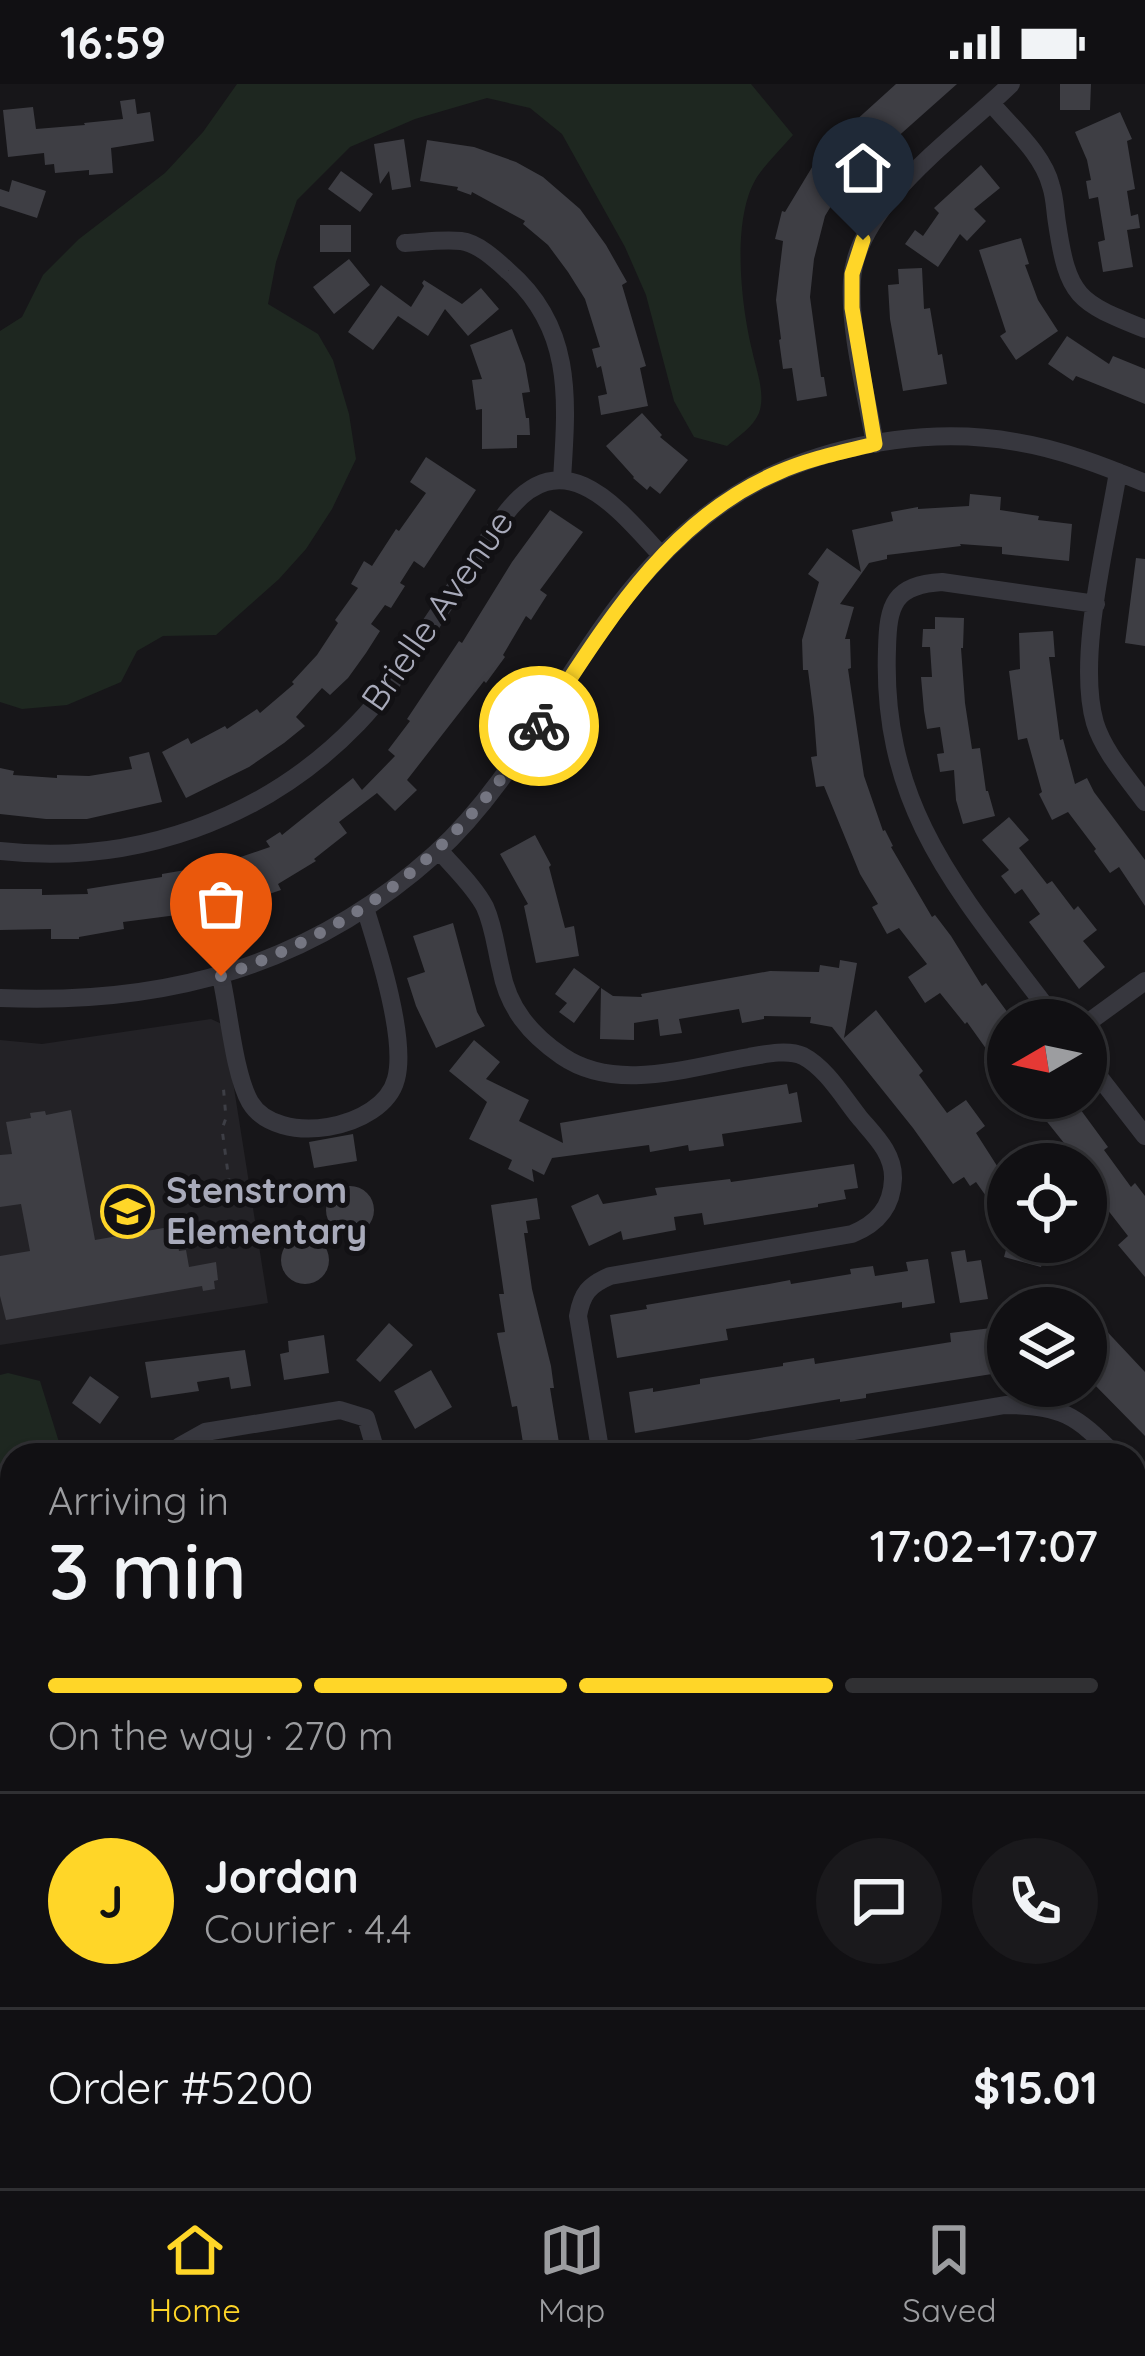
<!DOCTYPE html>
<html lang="en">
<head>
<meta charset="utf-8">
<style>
	body { margin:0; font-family:Quicksand,sans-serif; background:#1a191c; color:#f1f3f6; height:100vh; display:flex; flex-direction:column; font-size:45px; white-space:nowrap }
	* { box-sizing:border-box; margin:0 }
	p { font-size:39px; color:#9c9da0 }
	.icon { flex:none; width:66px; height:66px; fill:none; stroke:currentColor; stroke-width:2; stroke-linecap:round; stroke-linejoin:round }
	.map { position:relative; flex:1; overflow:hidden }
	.sheet { position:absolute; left:0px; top:1359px; width:1146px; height:747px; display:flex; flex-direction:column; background:#111013; border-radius:36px 36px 0 0; box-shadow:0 3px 9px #0004,0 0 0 3px #303033 }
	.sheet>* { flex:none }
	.needle { width:78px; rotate:261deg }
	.controls { position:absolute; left:987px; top:915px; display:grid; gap:24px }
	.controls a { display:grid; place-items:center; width:120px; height:120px; border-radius:50%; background:#111013; box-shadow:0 3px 9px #0004,0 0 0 3px #303033; font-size:60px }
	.pin { position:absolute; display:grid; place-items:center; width:102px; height:102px; color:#fff; margin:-123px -51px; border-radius:50% 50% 50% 0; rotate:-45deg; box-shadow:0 0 12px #0007 }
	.pin .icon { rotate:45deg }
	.courier { position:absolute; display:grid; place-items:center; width:120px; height:120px; margin:-60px; border:9px solid #ffd628; border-radius:50%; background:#fff; color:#222; box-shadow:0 3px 15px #0007 }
	.overview em { font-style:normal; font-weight:600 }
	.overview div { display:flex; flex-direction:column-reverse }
	.overview { display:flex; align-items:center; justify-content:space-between; height:204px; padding:0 48px }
	h1 { font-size:78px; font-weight:600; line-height:90px }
	.bar { display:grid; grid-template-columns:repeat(4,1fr); gap:18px 12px; align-content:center; height:144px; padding:0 48px }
	.bar i { height:15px; border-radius:9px; background:#303033 }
	.bar .selected { background:#ffd628 }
	.bar p { grid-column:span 4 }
	.line { display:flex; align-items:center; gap:30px; padding:0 48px; border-top:3px solid #303033 }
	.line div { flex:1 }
	.round { display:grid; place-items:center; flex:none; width:126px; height:126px; border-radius:63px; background:#1a191c }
	.status { display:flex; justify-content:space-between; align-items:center; height:84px; padding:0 60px; background:#111013; direction:ltr }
	.status svg { height:33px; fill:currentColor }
	.tab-bar { display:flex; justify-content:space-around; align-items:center; height:168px; border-top:3px solid #303033; background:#111013; font-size:33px; color:#9c9da0 }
	.tab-bar a { display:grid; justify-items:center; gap:6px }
	.tab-bar .selected { color:#ffd628 }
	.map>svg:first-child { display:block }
	.built { fill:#232226 }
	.green { fill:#1e2720 }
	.building { fill:#3e3e44 }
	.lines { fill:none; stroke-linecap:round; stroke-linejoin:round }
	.path { stroke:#3d3e45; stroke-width:3; stroke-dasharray:6 9; stroke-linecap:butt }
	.minor { stroke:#37373e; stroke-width:18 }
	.done { stroke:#757682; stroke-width:12; stroke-dasharray:0 21.6 }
	.route { stroke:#ffd628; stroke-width:15 }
	.labels { text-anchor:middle; stroke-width:10; stroke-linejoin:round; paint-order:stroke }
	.street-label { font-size:36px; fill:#a8aaba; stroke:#121114 }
	.poi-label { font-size:36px; font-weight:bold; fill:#a8aaba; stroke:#121114; text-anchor:start }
</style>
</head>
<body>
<div class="status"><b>16:59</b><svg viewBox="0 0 49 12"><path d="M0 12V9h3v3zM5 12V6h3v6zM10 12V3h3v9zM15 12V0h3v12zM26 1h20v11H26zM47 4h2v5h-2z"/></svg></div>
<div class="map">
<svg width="1145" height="2104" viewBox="0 0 1145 2104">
	<rect width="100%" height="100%" fill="#171619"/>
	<path class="built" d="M 211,935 L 224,941 L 268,1219 L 0,1261 L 0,956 L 42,960 Z"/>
	<path class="green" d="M 237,0 L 751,0 L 793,51 C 782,64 767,78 757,93 C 731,134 741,221 752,266 C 756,286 766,309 759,329 C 753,343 739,352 727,362 L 694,353 L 674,317 L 646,211 L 625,163 L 562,50 L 530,24 L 487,14 L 415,35 L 350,63 L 297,116 L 276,178 L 268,220 L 318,250 L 333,276 L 349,330 L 356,375 L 332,425 L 306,465 L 279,495 L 216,551 L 163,552 L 137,567 L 121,598 L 67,621 L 22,625 L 0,618 L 0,247 L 22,233 L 43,191 L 79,155 L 165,89 L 203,48 Z
		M 8,1289 L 40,1297 L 63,1371 L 12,1371 L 12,1646 L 0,1649 L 0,1291 Z"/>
	<path class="building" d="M 896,0 L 957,0 L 858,88 L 854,84 L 825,132 L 814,175 L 810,213 L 821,293 L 824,293 L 827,312 L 797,317 L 792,284 L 783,285 L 779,256 L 781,255 L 776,216 L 783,157 L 775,155 L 782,127 L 785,128 L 820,70 L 841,47 L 843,48 Z
		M 1060,0 L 1091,0 L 1090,26 L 1060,26 Z
		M 135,15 L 137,30 L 150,28 L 154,57 L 111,64 L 113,89 L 89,91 L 89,86 L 55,89 L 54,80 L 45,81 L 44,69 L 8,73 L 3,26 L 33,23 L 36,45 L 85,41 L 84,39 L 123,35 L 120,17 Z
		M 1120,28 L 1132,55 L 1127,57 L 1135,105 L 1127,107 L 1131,132 L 1138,130 L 1140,144 L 1127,146 L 1133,183 L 1103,188 L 1098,158 L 1105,156 L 1098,113 L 1089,115 L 1086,97 L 1091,96 L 1087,76 L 1075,48 Z
		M 404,55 L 411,103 L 392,106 L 389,87 L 380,100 L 374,60 Z
		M 427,56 L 474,63 L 516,78 L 543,93 L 580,125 L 606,161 L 627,198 L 622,201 L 646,282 L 640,284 L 648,322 L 601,331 L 598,312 L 607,310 L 601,282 L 597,284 L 592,265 L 600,263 L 585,215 L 568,188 L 548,161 L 523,140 L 525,137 L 472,108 L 471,111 L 457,106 L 458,103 L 420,97 Z
		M 981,81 L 1000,104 L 974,125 L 986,137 L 967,157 L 960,150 L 938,183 L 905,160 L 915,146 L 923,152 L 939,129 L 934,124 Z
		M 341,87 L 373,110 L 360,128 L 328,105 Z
		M 12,96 L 46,107 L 37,134 L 0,122 L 0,105 L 9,108 Z
		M 320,141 L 351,141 L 351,168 L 320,168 Z
		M 1021,154 L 1029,180 L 1025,181 L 1038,216 L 1058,247 L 1016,276 L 1000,252 L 1006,248 L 979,166 Z
		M 349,175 L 370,201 L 334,230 L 313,203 Z
		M 922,184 L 924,225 L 930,224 L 938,271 L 942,270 L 947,300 L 903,307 L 890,235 L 888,201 L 899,200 L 898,185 Z
		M 424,196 L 462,220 L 481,204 L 499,225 L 468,252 L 445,225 L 428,252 L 398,232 L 373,266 L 348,248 L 381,201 L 411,223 L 424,202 L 422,199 Z
		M 512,245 L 525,280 L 530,308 L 522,309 L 526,334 L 529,334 L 530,351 L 517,351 L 517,364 L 482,365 L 482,325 L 476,326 L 472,296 L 482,295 L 470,261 Z
		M 1067,252 L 1109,280 L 1113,272 L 1145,285 L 1145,320 L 1076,292 L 1073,297 L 1048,280 Z
		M 642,329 L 662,351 L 660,353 L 688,376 L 660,410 L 650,402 L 647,406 L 633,394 L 634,393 L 606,362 Z
		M 426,373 L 476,406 L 424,484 L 414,477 L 400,499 L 405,502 L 391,524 L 385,521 L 371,540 L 380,547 L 366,569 L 348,594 L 330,611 L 322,604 L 296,633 L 305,642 L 284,659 L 249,683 L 186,714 L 162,668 L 188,654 L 191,660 L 225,642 L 227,645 L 257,625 L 260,629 L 294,600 L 292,598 L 317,571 L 338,539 L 335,536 L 358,504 L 351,500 L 364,477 L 372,482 L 396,445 L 399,447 L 426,409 L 410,398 Z
		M 970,410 L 1001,413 L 1000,426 L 1039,432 L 1038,436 L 1072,440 L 1069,477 L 1002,470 L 1002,463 L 960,460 L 961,462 L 887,471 L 887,475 L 869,479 L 840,520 L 854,523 L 845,555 L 850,555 L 851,584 L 848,585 L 864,692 L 883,747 L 885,746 L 893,762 L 891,763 L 932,833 L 935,831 L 951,852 L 982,902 L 986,899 L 1008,929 L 1008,1013 L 984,978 L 992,973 L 967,938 L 965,940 L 940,909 L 925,919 L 908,893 L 927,880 L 899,844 L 887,850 L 872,823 L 878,820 L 860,790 L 824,702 L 816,703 L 811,673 L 817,672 L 814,633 L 808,586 L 803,586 L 802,556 L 819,498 L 808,490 L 827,464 L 861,488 L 852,446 L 893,437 L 891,428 L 918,423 L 918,425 L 969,422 Z
		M 550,426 L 583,448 L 540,506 L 547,511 L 531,536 L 526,532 L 503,571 L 505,573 L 486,599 L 484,597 L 407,696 L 417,706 L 395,727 L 377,709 L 339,738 L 347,749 L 314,775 L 316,777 L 278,800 L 281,806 L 251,816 L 248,809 L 200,824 L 200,828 L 123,838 L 124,845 L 79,853 L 79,855 L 51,855 L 51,845 L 0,846 L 0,805 L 42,805 L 42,811 L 88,810 L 87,805 L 162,793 L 162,790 L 197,784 L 197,782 L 225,773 L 226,778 L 270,763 L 266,757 L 280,748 L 282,751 L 353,694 L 362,706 L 395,672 L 388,666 L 410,637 L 407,635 L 459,557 L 462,559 L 512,478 Z
		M 1136,474 L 1145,475 L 1145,562 L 1125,559 Z
		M 935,533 L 964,534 L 963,564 L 961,564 L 965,619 L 972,665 L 980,664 L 986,707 L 988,707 L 995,732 L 963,740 L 956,716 L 954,686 L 940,688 L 937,670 L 944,669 L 940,643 L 927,645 L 924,627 L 921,593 L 932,593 L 930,563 L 922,563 L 923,545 L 935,545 Z
		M 1053,547 L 1055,573 L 1049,573 L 1060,656 L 1063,655 L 1075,700 L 1087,694 L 1094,708 L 1145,776 L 1145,822 L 1119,783 L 1110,789 L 1094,767 L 1096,765 L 1068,728 L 1052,736 L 1039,710 L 1042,708 L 1027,654 L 1018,656 L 1009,587 L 1020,585 L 1019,549 Z
		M 149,668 L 162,718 L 87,735 L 46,735 L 0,730 L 0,684 L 14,687 L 13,691 L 57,694 L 57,691 L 89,692 L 132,685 L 129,673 Z
		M 1009,733 L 1029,756 L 1019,764 L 1047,800 L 1052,797 L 1074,826 L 1078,822 L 1097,846 L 1083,857 L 1105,883 L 1079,905 L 1029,838 L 1040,830 L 1022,805 L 1015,810 L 1001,792 L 1009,786 L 982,756 Z
		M 535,751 L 551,781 L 549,783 L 565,844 L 574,842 L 579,872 L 536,879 L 524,822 L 528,820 L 500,770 Z
		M 453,839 L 477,928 L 485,942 L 436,964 L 416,922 L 407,894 L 425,888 L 413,852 Z
		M 840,876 L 857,879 L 844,954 L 876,926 L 923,987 L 919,991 L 947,1029 L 966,1016 L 985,1042 L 976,1049 L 1008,1099 L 1008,1143 L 976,1098 L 970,1102 L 964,1093 L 953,1100 L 913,1044 L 832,943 L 810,939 L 811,933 L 764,932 L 764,935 L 742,939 L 739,925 L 679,935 L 682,949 L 660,952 L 658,935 L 634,939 L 634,956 L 600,955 L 601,904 L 613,912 L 642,913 L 641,910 L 770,887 L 819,888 L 820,881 L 839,884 Z
		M 574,884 L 600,903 L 574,939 L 559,928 L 567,919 L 555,910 Z
		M 474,956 L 500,978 L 486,995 L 529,1016 L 519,1037 L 563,1059 L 560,1039 L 787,1000 L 789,1010 L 797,1008 L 802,1038 L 722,1050 L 724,1062 L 689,1067 L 688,1061 L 650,1068 L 649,1061 L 552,1074 L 544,1091 L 532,1085 L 534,1098 L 508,1085 L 512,1076 L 469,1055 L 487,1018 L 449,987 Z
		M 1018,1014 L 1072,1014 L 1108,1063 L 1104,1066 L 1131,1103 L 1135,1099 L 1145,1112 L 1145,1193 L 1118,1161 L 1128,1152 L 1100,1116 L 1092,1122 L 1086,1114 L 1086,1080 L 1057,1080 L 1050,1070 L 1064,1059 L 1036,1024 L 1028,1029 Z
		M 71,1026 L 95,1156 L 175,1142 L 179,1167 L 186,1166 L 189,1183 L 216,1178 L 218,1196 L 214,1197 L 215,1205 L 203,1207 L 202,1202 L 6,1236 L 0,1212 L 0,1172 L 30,1167 L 21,1120 L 0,1123 L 0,1071 L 12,1070 L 6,1038 L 31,1034 L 30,1029 L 45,1027 L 46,1031 Z
		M 353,1050 L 357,1077 L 314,1084 L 309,1058 Z
		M 854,1080 L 858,1104 L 844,1106 L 846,1115 L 818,1120 L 818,1123 L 704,1141 L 702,1129 L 674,1133 L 676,1146 L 623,1156 L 621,1147 L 589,1162 L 571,1122 L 598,1110 L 603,1120 L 657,1111 L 655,1104 L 730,1095 L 731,1098 Z
		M326 1126a24 24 0 1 1 48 0a24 24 0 1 1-48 0Z
		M 537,1114 L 540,1135 L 526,1137 L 528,1149 L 524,1149 L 532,1205 L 551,1282 L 554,1304 L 550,1304 L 561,1371 L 525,1371 L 517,1322 L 512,1323 L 497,1249 L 505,1248 L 499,1210 L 504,1210 L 491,1121 Z
		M281 1176a24 24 0 1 1 48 0a24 24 0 1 1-48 0Z
		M 1008,1158 L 1048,1158 L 1041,1183 L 1004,1173 Z
		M 965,1166 L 967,1178 L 981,1176 L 988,1215 L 960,1219 L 951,1168 Z
		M 928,1175 L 935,1219 L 902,1224 L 902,1218 L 726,1245 L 728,1256 L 617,1274 L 610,1231 L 647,1225 L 646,1221 L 769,1200 L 790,1196 L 791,1200 L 851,1190 L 850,1185 L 873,1182 L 875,1192 L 908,1187 L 906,1178 Z
		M 389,1239 L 413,1261 L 380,1298 L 356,1276 Z
		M 1099,1239 L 1145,1288 L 1145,1352 L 1086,1292 L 1086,1251 Z
		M 1008,1242 L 1008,1276 L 990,1278 L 992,1290 L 866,1310 L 866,1314 L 840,1318 L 840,1315 L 635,1349 L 629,1308 L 653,1304 L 653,1308 L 700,1300 L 700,1295 L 783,1282 L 783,1279 L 814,1274 L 815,1280 L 951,1258 L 950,1249 Z
		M 324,1251 L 329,1289 L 284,1296 L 280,1270 L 289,1268 L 288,1257 Z
		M 245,1266 L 251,1302 L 231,1305 L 229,1293 L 197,1298 L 199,1307 L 151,1314 L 145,1278 Z
		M 431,1286 L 452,1323 L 415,1345 L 394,1307 Z
		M 90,1292 L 119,1313 L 100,1340 L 72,1319 Z"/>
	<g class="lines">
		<path class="path" d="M 221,1111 L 230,1104 L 222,1045 L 226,1034 L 223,999"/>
		<path class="minor" d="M 991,19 C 1012,44 1043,70 1051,102 C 1055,114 1055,127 1057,139 C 1068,213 1077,218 1145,245
			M 405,159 C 423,158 443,155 461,157 C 478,159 496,176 508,187 C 574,244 567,316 562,395
			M 875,360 C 866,308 849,248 852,196 C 857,119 959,51 1011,0
			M 1118,388 C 1107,457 1076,574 1095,639 C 1104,668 1127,693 1145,718
			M 439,766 C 454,784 474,802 485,823 C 494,843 496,865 501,885 C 508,924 530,950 562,972 C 616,1009 690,983 749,973 C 765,970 788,965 803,972 C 826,984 843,1013 859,1033 C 874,1051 894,1069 893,1095 C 892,1123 877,1140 852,1150 L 610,1192 C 589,1201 582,1209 578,1232 L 601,1371
			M 0,767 C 133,782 265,736 358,639 C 386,610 407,576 429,543 C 455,505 480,467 506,429 C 563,355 617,423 661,471
			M 221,893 C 229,927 234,990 250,1018 C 277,1064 383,1046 396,995 C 407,955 378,865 365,824
			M 0,914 C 166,921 309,883 435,770 C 512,700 555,604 618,522 C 659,469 713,417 776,389 C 848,357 938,344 1016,358 C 1060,365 1104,382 1145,399
			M 1056,936 C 964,813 881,729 887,565 C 888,520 894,501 942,498 L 1096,520
			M 1086,940 L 1145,897
			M 1086,976 L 1145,1052
			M 179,1371 L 180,1362 L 205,1348 L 340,1326 L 366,1334 L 377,1371
			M 714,1371 L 1005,1321 C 1061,1321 1076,1331 1115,1371
			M 1134,1390 L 1145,1402
			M 1134,1667 L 1145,1679
			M 0,1797 L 12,1798
			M 1134,1805 L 1145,1795
			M 1134,2037 L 1145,2041
			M 224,2094 L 230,2104
			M 724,2094 L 732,2104
			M 377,2104 L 434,2094
			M 818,2104 L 872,2094"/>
	</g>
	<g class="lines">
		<path class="done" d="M 221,892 C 365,841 454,769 539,642"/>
		<path class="route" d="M 539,642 C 603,545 665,437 777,389 C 808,375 842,368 875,360 L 852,224 L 852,190 L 863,156"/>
	</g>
	<defs>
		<symbol id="school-ring" viewBox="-11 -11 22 22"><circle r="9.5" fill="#121114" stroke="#ffd628" stroke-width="1.5"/><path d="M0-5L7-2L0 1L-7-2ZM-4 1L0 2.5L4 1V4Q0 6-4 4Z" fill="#ffd628"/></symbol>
	</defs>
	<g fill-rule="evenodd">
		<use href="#school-ring" x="98" y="1098" width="59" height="59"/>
	</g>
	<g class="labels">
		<g class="street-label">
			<text transform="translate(437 526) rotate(-55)" y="13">Brielle Avenue</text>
		</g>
		<g class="poi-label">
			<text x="166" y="1119">Stenstrom<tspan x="166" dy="41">Elementary</tspan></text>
		</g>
	</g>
</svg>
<div class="controls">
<a><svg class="needle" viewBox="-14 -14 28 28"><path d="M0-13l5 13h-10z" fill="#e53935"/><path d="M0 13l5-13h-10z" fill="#9c9da0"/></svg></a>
<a><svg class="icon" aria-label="locate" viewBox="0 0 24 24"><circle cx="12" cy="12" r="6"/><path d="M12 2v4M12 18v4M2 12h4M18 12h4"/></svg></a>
<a><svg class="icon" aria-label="layers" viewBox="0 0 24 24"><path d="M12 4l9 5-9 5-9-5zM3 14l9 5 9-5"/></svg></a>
</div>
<div class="pin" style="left:221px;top:892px;background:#ea580c"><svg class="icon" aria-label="bag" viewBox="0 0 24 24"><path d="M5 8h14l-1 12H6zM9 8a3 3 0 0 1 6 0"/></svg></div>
<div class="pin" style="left:863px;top:156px;background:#1f2937"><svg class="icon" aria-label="home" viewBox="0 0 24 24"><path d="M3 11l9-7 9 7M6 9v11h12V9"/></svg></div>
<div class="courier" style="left:539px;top:642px"><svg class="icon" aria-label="bike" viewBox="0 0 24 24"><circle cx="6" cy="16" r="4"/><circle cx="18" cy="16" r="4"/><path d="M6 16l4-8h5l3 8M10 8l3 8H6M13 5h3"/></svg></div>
<section class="sheet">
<div class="overview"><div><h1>3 min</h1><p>Arriving in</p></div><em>17:02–17:07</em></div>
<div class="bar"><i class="selected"></i><i class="selected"></i><i class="selected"></i><i></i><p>On the way · 270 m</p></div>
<div class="line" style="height:216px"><b class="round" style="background:#ffd628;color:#111">J</b><div><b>Jordan</b><p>Courier · 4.4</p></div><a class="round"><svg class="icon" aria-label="chat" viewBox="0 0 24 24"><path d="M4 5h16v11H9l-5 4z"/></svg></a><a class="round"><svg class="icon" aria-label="phone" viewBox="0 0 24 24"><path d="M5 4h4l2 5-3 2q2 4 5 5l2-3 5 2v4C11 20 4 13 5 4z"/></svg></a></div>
<div class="line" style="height:156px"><div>Order #5200</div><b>$15.01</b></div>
</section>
</div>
<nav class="tab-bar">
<a class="selected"><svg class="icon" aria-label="home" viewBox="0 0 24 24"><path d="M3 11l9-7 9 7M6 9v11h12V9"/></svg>Home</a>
<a><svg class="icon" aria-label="map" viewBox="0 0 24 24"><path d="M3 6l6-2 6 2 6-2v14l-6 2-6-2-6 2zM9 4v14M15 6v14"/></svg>Map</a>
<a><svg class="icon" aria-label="saved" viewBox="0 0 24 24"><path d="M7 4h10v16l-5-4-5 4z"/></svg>Saved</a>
</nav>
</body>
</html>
